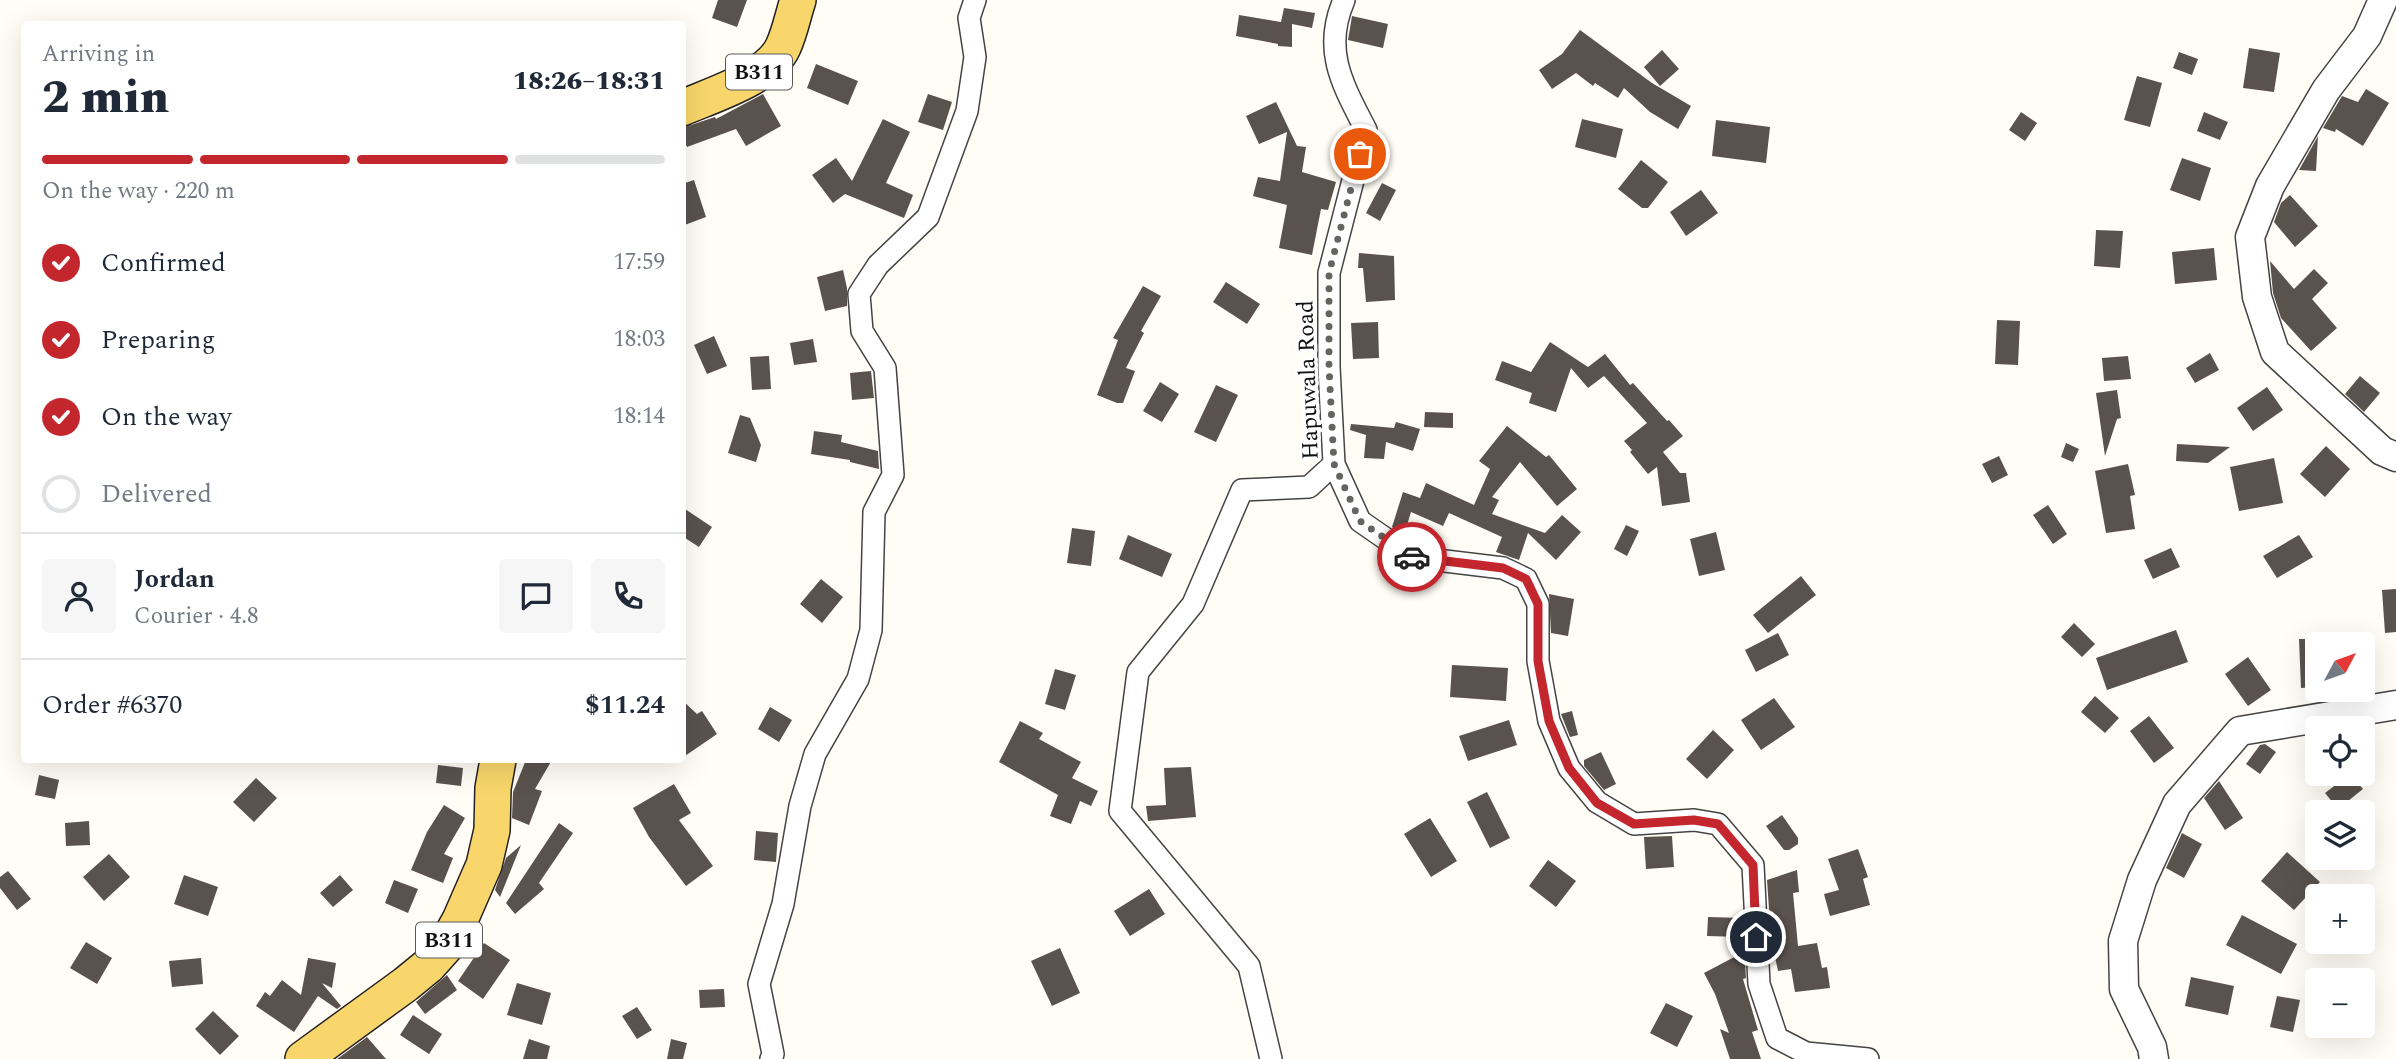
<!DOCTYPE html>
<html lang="en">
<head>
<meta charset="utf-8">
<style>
	body { margin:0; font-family:Spectral,serif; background:#f6f6f7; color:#1f2937; height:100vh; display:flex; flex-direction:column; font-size:26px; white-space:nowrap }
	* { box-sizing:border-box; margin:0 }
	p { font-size:23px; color:#747a83 }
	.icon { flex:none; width:38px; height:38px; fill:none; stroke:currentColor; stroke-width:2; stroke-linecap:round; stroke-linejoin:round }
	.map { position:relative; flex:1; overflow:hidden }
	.panel { position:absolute; left:21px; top:21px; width:665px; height:742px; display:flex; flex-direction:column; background:#fff; border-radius:7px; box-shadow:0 7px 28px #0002 }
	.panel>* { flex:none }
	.needle { width:46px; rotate:49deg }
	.tools { position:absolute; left:2305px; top:632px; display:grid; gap:14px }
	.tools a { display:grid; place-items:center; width:70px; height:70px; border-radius:7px; background:#fff; box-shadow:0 7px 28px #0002; font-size:35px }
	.pin { position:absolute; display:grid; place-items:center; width:60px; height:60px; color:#fff; margin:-30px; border:4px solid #fff; border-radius:50%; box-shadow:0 2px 7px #0007 }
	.courier { position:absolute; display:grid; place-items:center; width:70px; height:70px; margin:-35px; border:5px solid #c4262e; border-radius:50%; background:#fff; color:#222; box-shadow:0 2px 9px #0007 }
	.summary em { font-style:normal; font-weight:800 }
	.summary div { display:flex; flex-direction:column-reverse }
	.summary { display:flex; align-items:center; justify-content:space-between; height:119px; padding:0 21px }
	h1 { font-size:46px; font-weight:800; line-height:52px }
	.bar { display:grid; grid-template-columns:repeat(4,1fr); gap:10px 7px; align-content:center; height:84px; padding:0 21px }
	.bar i { height:9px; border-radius:5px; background:#e0e1e3 }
	.bar .active { background:#c4262e }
	.bar p { grid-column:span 4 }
	.line { display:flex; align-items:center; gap:18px; padding:0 21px; border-top:2px solid #e0e1e3 }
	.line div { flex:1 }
	.round { display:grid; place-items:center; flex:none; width:74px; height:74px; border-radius:7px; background:#f6f6f7 }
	ol { padding:0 21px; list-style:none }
	li { display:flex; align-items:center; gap:21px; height:77px }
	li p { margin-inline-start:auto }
	li .icon { padding:7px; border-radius:50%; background:#c4262e; color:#fff; stroke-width:4 }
	li:last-child { color:#747a83 }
	li i { width:38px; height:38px; border:4px solid #e0e1e3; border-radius:50% }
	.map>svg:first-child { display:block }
	.building { fill:#5a524d }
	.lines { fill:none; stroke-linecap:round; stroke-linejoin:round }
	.minor-casing { stroke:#444; stroke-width:24 }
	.tertiary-casing { stroke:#444; stroke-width:31 }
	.primary-casing { stroke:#222; stroke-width:38 }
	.minor { stroke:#fff; stroke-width:21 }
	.tertiary { stroke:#fff; stroke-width:28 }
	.primary { stroke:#f9d66b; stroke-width:35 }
	.done { stroke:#646461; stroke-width:7; stroke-dasharray:0 12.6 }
	.route { stroke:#c4262e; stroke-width:9 }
	.labels { text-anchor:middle; stroke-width:7; stroke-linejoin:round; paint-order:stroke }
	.shield { fill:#fff; stroke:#585858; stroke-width:2 }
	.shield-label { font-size:21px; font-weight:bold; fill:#111 }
	.street-label { font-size:23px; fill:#111; stroke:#fff }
</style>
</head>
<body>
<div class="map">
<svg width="2396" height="1059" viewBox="0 0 2396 1059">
	<rect width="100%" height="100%" fill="#fffdf5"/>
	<path class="building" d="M 718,0 L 747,0 L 737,27 L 712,18 Z
		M 1284,8 L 1315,13 L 1312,28 L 1292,24 L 1292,47 L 1278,46 L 1278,44 L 1236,36 L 1239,15 L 1281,22 Z
		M 1352,16 L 1388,24 L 1383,48 L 1348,40 Z
		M 1580,30 L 1652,83 L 1691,106 L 1678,129 L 1650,112 L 1624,88 L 1618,98 L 1595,83 L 1593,86 L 1576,73 L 1552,89 L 1539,70 L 1562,54 Z
		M 2249,48 L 2280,53 L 2274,92 L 2243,88 Z
		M 1662,50 L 1679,69 L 1660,86 L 1644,67 Z
		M 2179,52 L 2198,59 L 2192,75 L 2173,68 Z
		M 816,64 L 858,81 L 848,105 L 807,88 Z
		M 2137,76 L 2162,83 L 2150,127 L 2124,120 Z
		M 2366,89 L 2389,103 L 2363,146 L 2336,129 L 2335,132 L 2323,128 L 2342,96 L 2358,102 Z
		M 763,94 L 781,126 L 746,146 L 736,129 L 687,147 L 682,135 L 682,128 L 715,117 L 716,119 Z
		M 928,94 L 952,102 L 943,130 L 918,122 Z
		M 1276,102 L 1297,146 L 1306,147 L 1302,172 L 1336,182 L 1328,210 L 1321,209 L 1312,255 L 1279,248 L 1287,205 L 1253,196 L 1258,177 L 1280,181 L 1287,132 L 1259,144 L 1246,116 Z
		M 2021,112 L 2037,123 L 2025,141 L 2009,130 Z
		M 2204,112 L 2228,122 L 2220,140 L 2197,131 Z
		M 883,119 L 910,132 L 886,183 L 913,195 L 904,218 L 845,194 L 833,203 L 812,175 L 836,158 L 852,181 Z
		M 1582,119 L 1623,129 L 1616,158 L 1575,147 Z
		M 1716,120 L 1770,127 L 1766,163 L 1712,156 Z
		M 2318,136 L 2316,171 L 2299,170 Z
		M 2182,158 L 2211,168 L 2200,201 L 2170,190 Z
		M 1641,160 L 1668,182 L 1648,208 L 1642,208 L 1618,189 Z
		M 694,180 L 706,217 L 682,226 L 682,184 Z
		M 1382,183 L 1396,190 L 1380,221 L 1366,213 Z
		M 1701,190 L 1718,213 L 1686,236 L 1670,212 Z
		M 2290,195 L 2318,226 L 2295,247 L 2274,222 L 2281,203 Z
		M 2096,230 L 2123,231 L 2120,268 L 2094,266 Z
		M 2214,248 L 2217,280 L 2175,284 L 2172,252 Z
		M 1359,253 L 1394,256 L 1395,300 L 1366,302 L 1363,268 L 1358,268 Z
		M 2270,261 L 2294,289 L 2314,269 L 2328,283 L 2312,299 L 2337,328 L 2311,351 L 2281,318 L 2273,293 Z
		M 843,270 L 847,288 L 847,306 L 825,311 L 817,277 Z
		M 1226,282 L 1260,304 L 1247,324 L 1213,302 Z
		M 1143,286 L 1161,296 L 1141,331 L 1144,333 L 1126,368 L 1135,371 L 1123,403 L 1117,403 L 1097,395 L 1118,340 L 1113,338 Z
		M 1997,320 L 2020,321 L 2018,365 L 1995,364 Z
		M 1378,322 L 1379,358 L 1353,359 L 1351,323 Z
		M 714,336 L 727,366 L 707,374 L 694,345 Z
		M 813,339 L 817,362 L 794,365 L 790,343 Z
		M 1550,342 L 1588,367 L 1605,354 L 1630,385 L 1633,383 L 1667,421 L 1669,420 L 1683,436 L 1663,452 L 1680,473 L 1686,473 L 1690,502 L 1662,506 L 1657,467 L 1648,474 L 1630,452 L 1632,450 L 1624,441 L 1647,423 L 1604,376 L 1588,388 L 1571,368 L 1556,412 L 1529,403 L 1532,393 L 1495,380 L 1502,361 L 1531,372 Z
		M 2210,353 L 2219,370 L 2195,383 L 2186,368 Z
		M 769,356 L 771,389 L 752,390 L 750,357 Z
		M 2128,356 L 2131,379 L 2104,381 L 2102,358 Z
		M 871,371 L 874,398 L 852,400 L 850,373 Z
		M 2360,376 L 2380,393 L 2364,412 L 2345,394 Z
		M 1160,382 L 1179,394 L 1162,422 L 1143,411 Z
		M 1216,385 L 1238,395 L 1216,442 L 1194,432 Z
		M 2267,387 L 2283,410 L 2253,431 L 2237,408 Z
		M 2117,390 L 2121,418 L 2117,419 L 2105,456 L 2096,393 Z
		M 1425,412 L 1453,413 L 1453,428 L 1424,427 Z
		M 740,415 L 750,418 L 761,445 L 756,462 L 728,453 Z
		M 1396,422 L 1420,429 L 1413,451 L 1386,442 L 1384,459 L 1364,458 L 1366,435 L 1350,430 L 1351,424 L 1394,428 Z
		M 1507,426 L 1546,457 L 1549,455 L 1577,489 L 1557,506 L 1520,462 L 1492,497 L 1499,500 L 1492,514 L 1545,533 L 1562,515 L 1581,532 L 1556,560 L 1528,533 L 1519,560 L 1496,552 L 1502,537 L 1449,513 L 1443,526 L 1411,512 L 1404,535 L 1392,527 L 1403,492 L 1420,498 L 1426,483 L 1474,505 L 1490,469 L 1479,461 Z
		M 814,431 L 842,435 L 841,442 L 878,451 L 879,469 L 850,462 L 850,460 L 811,454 Z
		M 2066,443 L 2079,449 L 2073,462 L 2061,457 Z
		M 2177,444 L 2230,447 L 2208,463 L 2176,461 Z
		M 2326,446 L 2350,469 L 2325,497 L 2300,474 Z
		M 1999,456 L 2008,475 L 1992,483 L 1982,464 Z
		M 2274,458 L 2283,503 L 2239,511 L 2230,467 Z
		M 2128,464 L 2135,495 L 2130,496 L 2135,529 L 2106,533 L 2095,471 Z
		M 2048,505 L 2067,534 L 2053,544 L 2033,515 Z
		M 682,507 L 712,527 L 699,547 L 682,536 Z
		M 1626,525 L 1639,531 L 1627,556 L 1614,549 Z
		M 1072,528 L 1095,531 L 1091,566 L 1067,563 Z
		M 1716,532 L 1725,570 L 1699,576 L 1690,539 Z
		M 1128,535 L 1172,554 L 1162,577 L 1119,559 Z
		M 2299,535 L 2313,557 L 2277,578 L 2263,556 Z
		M 2171,548 L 2180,567 L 2153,579 L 2144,560 Z
		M 1801,576 L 1816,595 L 1768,633 L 1753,615 Z
		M 821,579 L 843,597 L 822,623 L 800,604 Z
		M 2396,589 L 2396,632 L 2385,633 L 2382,590 Z
		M 1549,594 L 1574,599 L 1568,636 L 1551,633 Z
		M 2074,623 L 2095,644 L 2082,657 L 2061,637 Z
		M 2176,630 L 2188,662 L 2107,690 L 2096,658 Z
		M 1778,633 L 1789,655 L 1756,672 L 1745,650 Z
		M 2299,639 L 2317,639 L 2317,687 L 2301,688 Z
		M 2248,657 L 2271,690 L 2248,706 L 2225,674 Z
		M 1452,665 L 1508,668 L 1506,701 L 1450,697 Z
		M 1055,669 L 1076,675 L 1065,710 L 1045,704 Z
		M 2095,696 L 2119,718 L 2105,733 L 2081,712 Z
		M 1774,698 L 1795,727 L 1761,750 L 1741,720 Z
		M 682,700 L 697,714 L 702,711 L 717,734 L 682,758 Z
		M 770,707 L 792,720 L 779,742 L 758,729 Z
		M 1572,711 L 1578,735 L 1570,737 L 1561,714 Z
		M 2149,716 L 2174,748 L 2154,763 L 2130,731 Z
		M 1509,720 L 1517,745 L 1468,761 L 1459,736 Z
		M 1020,721 L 1043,733 L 1039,739 L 1081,762 L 1072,778 L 1098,791 L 1091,806 L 1080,801 L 1071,824 L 1050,816 L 1058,795 L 999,762 Z
		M 1713,730 L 1734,750 L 1707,779 L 1686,759 Z
		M 2265,744 L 2276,752 L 2260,774 L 2246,764 L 2260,745 Z
		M 1601,752 L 1616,784 L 1604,790 L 1584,766 L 1584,760 Z
		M 526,760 L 552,760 L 535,789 L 542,791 L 529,825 L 512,818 L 513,792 Z
		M 438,765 L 463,768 L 461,786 L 436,783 Z
		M 1191,767 L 1196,817 L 1148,821 L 1146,806 L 1166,805 L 1164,768 Z
		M 2350,774 L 2363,789 L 2338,809 L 2325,793 Z
		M 39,775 L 59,780 L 55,799 L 35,795 Z
		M 256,778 L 277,798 L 254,822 L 233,802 Z
		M 2219,781 L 2243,818 L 2225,830 L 2204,798 Z
		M 674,784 L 691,813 L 679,820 L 713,866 L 686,886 L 649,837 L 633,808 Z
		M 1487,792 L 1510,838 L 1490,848 L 1467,802 Z
		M 444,805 L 465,818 L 444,854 L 453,858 L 443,883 L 411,870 L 427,832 Z
		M 1782,815 L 1798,838 L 1798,844 L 1789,850 L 1784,850 L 1766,826 Z
		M 1430,818 L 1457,861 L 1431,877 L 1404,834 Z
		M 89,821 L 90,845 L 66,846 L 65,823 Z
		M 559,823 L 573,833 L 539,883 L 544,889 L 515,914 L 506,903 Z
		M 756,831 L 778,833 L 776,862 L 754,860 Z
		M 2182,833 L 2202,844 L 2184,878 L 2166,868 Z
		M 1672,836 L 1674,867 L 1646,869 L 1644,837 Z
		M 521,845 L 500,897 L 495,890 L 506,858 Z
		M 1858,849 L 1868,877 L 1863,879 L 1870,905 L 1830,916 L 1824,894 L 1839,890 L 1828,859 Z
		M 2287,852 L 2320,882 L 2294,910 L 2261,881 Z
		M 109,854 L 130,877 L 104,901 L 83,877 Z
		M 1548,860 L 1576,881 L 1556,907 L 1529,886 Z
		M 1797,870 L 1799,892 L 1793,893 L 1798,946 L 1817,943 L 1822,968 L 1827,967 L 1830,988 L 1795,992 L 1791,969 L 1778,971 L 1771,938 L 1767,880 Z
		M 8,871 L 31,899 L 17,910 L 0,888 L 0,877 Z
		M 184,875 L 218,887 L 208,916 L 174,904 Z
		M 340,875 L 353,890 L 333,907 L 320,893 Z
		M 394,880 L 418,889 L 408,913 L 385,903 Z
		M 1149,889 L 1165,914 L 1130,936 L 1114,911 Z
		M 2242,915 L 2297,944 L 2281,974 L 2226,945 Z
		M 1708,917 L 1743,918 L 1742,937 L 1707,936 Z
		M 86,942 L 112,958 L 97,984 L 70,968 Z
		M 484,943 L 510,960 L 483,999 L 458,981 Z
		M 1060,948 L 1080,993 L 1052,1006 L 1031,961 Z
		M 1740,954 L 1745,963 L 1746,978 L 1743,979 L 1758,1030 L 1752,1032 L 1761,1059 L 1730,1059 L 1720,1029 L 1729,1033 L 1715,994 L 1704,973 Z
		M 201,958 L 203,984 L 172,987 L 169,961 Z
		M 308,958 L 336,963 L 332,988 L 322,983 L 341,1006 L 337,1009 L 318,996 L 294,1032 L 256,1006 L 265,992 L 270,996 L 282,980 L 301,995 Z
		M 447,975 L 457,990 L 425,1014 L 416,1002 Z
		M 2191,977 L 2234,986 L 2228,1015 L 2185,1006 Z
		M 517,983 L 551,993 L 542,1025 L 507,1015 Z
		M 724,989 L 725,1007 L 700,1008 L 699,990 Z
		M 2277,996 L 2300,1000 L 2293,1032 L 2270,1027 Z
		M 1666,1003 L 1693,1016 L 1677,1047 L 1650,1033 Z
		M 637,1007 L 652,1030 L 637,1039 L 622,1016 Z
		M 213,1011 L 239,1036 L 220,1055 L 195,1029 Z
		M 413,1015 L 442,1034 L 429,1054 L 400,1035 Z
		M 367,1037 L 386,1059 L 337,1059 Z
		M 529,1039 L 550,1046 L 547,1059 L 523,1059 Z
		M 671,1039 L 687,1043 L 683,1059 L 667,1059 Z"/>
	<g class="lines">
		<defs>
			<path id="minor" d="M 1344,0 C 1322,51 1343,85 1366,130 L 1329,273 L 1329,367 L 1334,464 L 1360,521 L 1412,557 L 1503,568 L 1526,579 L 1538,604 L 1538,661 L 1549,721 L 1569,768 L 1597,802 L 1634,824 L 1694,820 L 1718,824 L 1753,865 L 1759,984 L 1777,1038 L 1806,1053 L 1868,1059
				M 771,1059 L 773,1054 L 759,984 L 783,904 L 800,806 L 815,754 L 858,679 L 871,630 L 874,512 L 893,475 L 885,368 L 862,331 L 859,294 L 878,265 L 928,217 L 967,111 L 975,57 L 969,18 L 975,0
				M 1271,1059 L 1249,966 L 1120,811 L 1138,672 L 1193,604 L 1242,490 L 1309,487 L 1334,464"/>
			<path id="tertiary" d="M 2383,0 L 2367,36 L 2326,90 L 2270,186 L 2250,237 L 2257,297 L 2275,352 L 2382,451 L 2396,457
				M 2154,1059 L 2152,1047 L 2124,989 L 2123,941 L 2142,880 L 2177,804 L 2240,731 L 2396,705"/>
			<path id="primary" d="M 682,108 C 712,95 769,78 783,47 C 790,32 793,15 798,0
				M 303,1059 L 406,984 L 428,966 L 445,947 L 460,920 L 484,865 L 492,830 L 493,788 L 498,760"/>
		</defs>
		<use href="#minor" class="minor-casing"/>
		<use href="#tertiary" class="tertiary-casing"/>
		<use href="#primary" class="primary-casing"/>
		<use href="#minor" class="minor"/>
		<use href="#tertiary" class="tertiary"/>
		<use href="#primary" class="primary"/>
	</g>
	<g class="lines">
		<path class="done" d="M 1360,154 L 1329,273 L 1329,367 L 1334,464 L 1360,521 L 1412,557"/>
		<path class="route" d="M 1412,557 L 1503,568 L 1526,579 L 1538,604 L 1538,661 L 1549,721 L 1569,768 L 1597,803 L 1634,824 L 1694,820 L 1718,824 L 1753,865 L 1756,937"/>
	</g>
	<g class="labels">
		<g class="shield">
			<rect x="726" y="54.5" width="66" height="35" rx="5"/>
			<rect x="416" y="922.5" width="66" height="35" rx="5"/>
		</g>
		<g class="shield-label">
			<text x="759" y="79">B311</text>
			<text x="449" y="947">B311</text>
		</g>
		<g class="street-label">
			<text transform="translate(1307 380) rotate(-92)" y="8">Hapuwala Road</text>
		</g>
	</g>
</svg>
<div class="tools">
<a><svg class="needle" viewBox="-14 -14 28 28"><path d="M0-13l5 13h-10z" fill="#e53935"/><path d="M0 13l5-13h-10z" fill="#747a83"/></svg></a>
<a><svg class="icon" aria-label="locate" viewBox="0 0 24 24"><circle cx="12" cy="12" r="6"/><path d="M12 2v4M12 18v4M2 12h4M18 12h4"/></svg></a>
<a><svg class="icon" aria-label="layers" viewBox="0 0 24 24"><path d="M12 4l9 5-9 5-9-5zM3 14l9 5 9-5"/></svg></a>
<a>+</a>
<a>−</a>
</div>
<div class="pin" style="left:1360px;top:154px;background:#ea580c"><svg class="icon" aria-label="bag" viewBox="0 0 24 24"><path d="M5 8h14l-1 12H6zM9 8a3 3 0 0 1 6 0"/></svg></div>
<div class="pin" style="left:1756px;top:937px;background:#1f2937"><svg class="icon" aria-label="home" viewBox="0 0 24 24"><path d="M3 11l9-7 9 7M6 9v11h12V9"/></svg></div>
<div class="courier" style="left:1412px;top:557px"><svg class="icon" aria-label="car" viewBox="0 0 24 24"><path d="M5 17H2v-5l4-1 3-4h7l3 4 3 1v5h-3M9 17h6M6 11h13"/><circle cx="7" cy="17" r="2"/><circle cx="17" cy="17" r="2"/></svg></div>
<section class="panel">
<div class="summary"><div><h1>2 min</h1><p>Arriving in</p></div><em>18:26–18:31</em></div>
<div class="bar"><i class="active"></i><i class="active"></i><i class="active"></i><i></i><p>On the way · 220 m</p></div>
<ol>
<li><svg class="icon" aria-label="check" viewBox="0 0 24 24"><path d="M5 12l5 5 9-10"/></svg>Confirmed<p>17:59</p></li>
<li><svg class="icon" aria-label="check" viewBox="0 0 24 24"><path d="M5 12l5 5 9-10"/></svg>Preparing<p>18:03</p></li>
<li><svg class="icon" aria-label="check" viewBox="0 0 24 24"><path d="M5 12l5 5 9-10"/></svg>On the way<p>18:14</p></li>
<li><i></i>Delivered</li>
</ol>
<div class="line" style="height:126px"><a class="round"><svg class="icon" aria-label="person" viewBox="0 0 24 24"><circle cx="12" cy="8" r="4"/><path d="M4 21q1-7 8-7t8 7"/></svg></a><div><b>Jordan</b><p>Courier · 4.8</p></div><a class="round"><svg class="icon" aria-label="chat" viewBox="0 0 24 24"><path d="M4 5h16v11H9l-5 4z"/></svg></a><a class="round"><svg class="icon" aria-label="phone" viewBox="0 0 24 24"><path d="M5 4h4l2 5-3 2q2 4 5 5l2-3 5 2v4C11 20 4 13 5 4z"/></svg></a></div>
<div class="line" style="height:91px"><div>Order #6370</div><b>$11.24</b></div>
</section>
</div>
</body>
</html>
